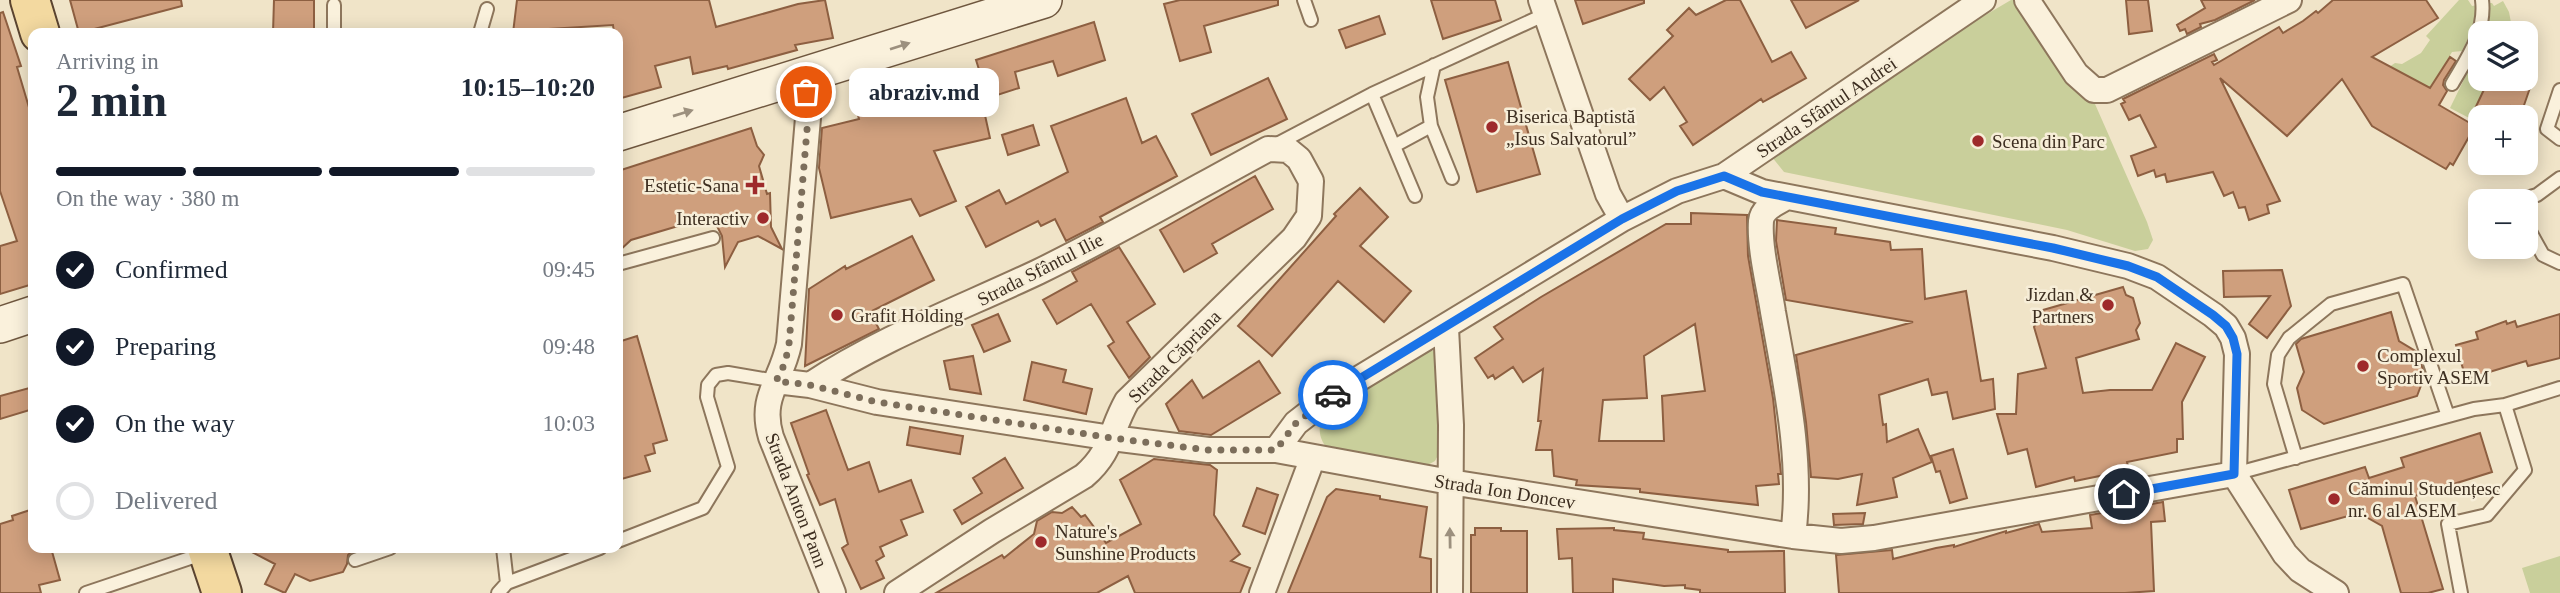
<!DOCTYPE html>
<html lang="en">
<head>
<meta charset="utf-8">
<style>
	body { margin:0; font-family:"Times New Roman",serif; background:#f6f6f7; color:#1f2937; height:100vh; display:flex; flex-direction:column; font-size:26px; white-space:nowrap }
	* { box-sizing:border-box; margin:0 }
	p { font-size:23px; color:#747a83 }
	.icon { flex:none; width:38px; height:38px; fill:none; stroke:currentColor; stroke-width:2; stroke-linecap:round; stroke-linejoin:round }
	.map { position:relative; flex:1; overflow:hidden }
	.drawer { position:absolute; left:28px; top:28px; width:595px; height:525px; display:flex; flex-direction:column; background:#fff; border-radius:14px; box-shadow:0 4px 18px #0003 }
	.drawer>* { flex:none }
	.buttons { position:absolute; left:2468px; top:21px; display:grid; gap:14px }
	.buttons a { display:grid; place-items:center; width:70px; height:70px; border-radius:14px; background:#fff; box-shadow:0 4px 18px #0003; font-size:35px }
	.pin { position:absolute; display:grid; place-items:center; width:60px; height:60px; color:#fff; margin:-30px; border:4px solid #fff; border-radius:50%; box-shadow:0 2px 7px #0007 }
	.courier { position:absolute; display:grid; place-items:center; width:70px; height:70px; margin:-35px; border:5px solid #1a73e8; border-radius:50%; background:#fff; color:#222; box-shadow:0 2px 9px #0007 }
	.bubble { position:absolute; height:49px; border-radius:14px; background:#fff; box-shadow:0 4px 18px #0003; font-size:23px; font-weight:800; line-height:49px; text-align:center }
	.head em { font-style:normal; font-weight:800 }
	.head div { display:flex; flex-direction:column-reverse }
	.head { display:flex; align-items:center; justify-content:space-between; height:119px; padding:0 28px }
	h1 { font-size:46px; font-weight:800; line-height:52px }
	.bar { display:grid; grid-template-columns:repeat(4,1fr); gap:10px 7px; align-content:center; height:84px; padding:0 28px }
	.bar i { height:9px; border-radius:5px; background:#e0e1e3 }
	.bar .active { background:#111827 }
	.bar p { grid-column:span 4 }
	ol { padding:0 28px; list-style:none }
	li { display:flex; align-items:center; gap:21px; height:77px }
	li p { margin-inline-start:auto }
	li .icon { padding:7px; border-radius:50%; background:#111827; color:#fff; stroke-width:4 }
	li:last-child { color:#747a83 }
	li i { width:38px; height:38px; border:4px solid #e0e1e3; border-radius:50% }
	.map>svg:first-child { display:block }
	.green { fill:#c9cf9b }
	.building { fill:#cf9f7d; stroke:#8d5f41; stroke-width:2; fill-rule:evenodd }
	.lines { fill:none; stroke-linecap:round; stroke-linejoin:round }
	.service-casing { stroke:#8d765c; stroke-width:16 }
	.minor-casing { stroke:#8d765c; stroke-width:28 }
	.secondary-casing { stroke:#6f573f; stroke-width:38 }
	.primary-casing { stroke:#5b4430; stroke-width:42 }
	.service { stroke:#faf1dc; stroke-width:12 }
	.minor { stroke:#faf1dc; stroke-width:24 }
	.secondary { stroke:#faf1dc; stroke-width:35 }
	.primary { stroke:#f3d9a0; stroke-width:38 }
	.oneway { fill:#9c907e }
	.done { stroke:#7c6e5b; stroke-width:7; stroke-dasharray:0 12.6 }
	.route { stroke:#1a73e8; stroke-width:9 }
	.poi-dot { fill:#9e2a2b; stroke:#f7eed8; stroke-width:2.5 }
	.labels { text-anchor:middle; stroke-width:5; stroke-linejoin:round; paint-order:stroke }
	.street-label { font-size:19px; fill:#3d2e20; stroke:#f7eed8 }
	.poi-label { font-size:19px; fill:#3d2e20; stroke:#f7eed8; text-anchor:start }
</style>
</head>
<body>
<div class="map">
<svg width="2560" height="593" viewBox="0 0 2560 593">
	<rect width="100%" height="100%" fill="#f0e4c8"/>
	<path class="green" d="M 2011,0 L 2021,0 L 2095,104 L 2147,222 L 2153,240 L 2148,249 L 2135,251 L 2067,230 L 1784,172 L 1763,146 Z
		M 2459,0 L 2468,0 L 2472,6 L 2478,5 L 2474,26 L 2462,51 L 2452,52 L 2430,88 L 2389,67 L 2395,63 L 2402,64 L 2421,53 L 2430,40 L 2426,36 Z
		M 2503,1 L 2509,12 L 2513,33 L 2485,33 L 2489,16 L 2488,3 L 2492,3 L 2494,6 Z
		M 2480,47 L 2480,79 L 2492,79 L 2473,120 L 2450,108 Z
		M 1428,348 L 1436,353 L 1440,451 L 1435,461 L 1422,468 L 1331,452 C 1318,441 1317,427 1324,412 Z
		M 2560,556 L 2560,593 L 2530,593 L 2522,568 Z"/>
	<path class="building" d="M 70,0 L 181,0 L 182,6 L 79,33 Z
		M 274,0 L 314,0 L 314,33 L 273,33 Z
		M 517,0 L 709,0 L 716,27 L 798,4 L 825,0 L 833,38 L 795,45 L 797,50 L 728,69 L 727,66 L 693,74 L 690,57 L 655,66 L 661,87 L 618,99 L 618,33 L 614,33 L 613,25 L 533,30 L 533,33 L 513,33 Z
		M 1180,0 L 1278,0 L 1278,5 L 1204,26 L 1211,52 L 1180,61 L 1164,4 Z
		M 1431,0 L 1495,0 L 1501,20 L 1443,39 Z
		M 1575,0 L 1644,0 L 1644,3 L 1583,24 Z
		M 1726,0 L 1740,0 L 1772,62 L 1791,52 L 1806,78 L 1763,102 L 1761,99 L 1693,145 L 1680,126 L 1687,122 L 1664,87 L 1650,100 L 1629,79 L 1673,36 L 1667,30 L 1689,8 L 1696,15 Z
		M 1791,0 L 1859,0 L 1806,28 Z
		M 2126,0 L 2148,0 L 2152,31 L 2129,34 Z
		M 2201,0 L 2255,0 L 2215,20 L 2200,24 L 2201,27 L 2187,34 L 2185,29 L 2180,31 L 2177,25 L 2205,8 Z
		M 2333,0 L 2426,0 L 2438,18 L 2372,57 L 2430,88 L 2450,57 L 2456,61 L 2444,80 L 2443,85 L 2447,91 L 2439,105 L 2475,126 L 2453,165 L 2450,163 L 2446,169 L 2372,126 L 2342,79 L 2287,136 L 2220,78 L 2280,201 L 2267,205 L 2269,213 L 2249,220 L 2245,207 L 2239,208 L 2233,192 L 2224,196 L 2213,172 L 2167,182 L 2165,174 L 2156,177 L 2154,170 L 2138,176 L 2131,156 L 2156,147 L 2140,115 L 2129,120 L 2121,104 L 2125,102 L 2123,99 L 2214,54 L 2217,60 L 2212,62 L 2214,65 L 2279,27 L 2283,33 L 2303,21 L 2316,11 L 2318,13 Z
		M 3,12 L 21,66 L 17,67 L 33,121 L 33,284 L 0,294 L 0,246 L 17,241 L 0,191 L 0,13 Z
		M 1379,16 L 1385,34 L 1346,48 L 1339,30 Z
		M 1094,22 L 1105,60 L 1058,76 L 1053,61 L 1015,72 L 1019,88 L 988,98 L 976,60 Z
		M 1508,62 L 1540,174 L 1477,192 L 1445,80 Z
		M 1268,78 L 1287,119 L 1211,155 L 1192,114 Z
		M 2489,79 L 2509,86 L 2513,79 L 2531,85 L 2522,111 L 2511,106 L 2507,117 L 2471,117 Z
		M 934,81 L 941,107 L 981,97 L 990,138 L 934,151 L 956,201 L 920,216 L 911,199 L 831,218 L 819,168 L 822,128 L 859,119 L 853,95 L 879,89 L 881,97 Z
		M 1126,98 L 1142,143 L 1156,136 L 1177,176 L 1100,217 L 1103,222 L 1066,241 L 1055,219 L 1041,226 L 1038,221 L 986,247 L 966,207 L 999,190 L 1006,204 L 1068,172 L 1051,126 Z
		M 1033,125 L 1039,145 L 1008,155 L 1002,135 Z
		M 751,128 L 757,146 L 764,155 L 759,166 L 767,194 L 770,193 L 771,227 L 782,249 L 758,236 L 738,242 L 725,267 L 722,236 L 712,216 L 631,240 L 618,252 L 618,171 Z
		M 1255,176 L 1273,209 L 1212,244 L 1217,253 L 1184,272 L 1160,230 Z
		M 1360,188 L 1388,217 L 1360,246 L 1411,291 L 1384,322 L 1338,281 L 1272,356 L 1238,326 L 1336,216 L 1334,214 Z
		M 1691,213 L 1747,215 L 1748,256 L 1773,398 L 1781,474 L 1778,474 L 1779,484 L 1756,486 L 1758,505 L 1640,492 L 1640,489 L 1576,485 L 1577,480 L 1554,476 L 1552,450 L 1536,450 L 1541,421 L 1538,421 L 1543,369 L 1523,382 L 1513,367 L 1495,379 L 1493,375 L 1488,378 L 1475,358 L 1503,339 L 1494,327 L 1541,297 L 1666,224 L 1691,224 ZM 1695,324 L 1705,391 L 1662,396 L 1664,441 L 1599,441 L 1603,400 L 1647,398 L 1644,356 Z
		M 1777,220 L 1836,228 L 1835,234 L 1890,242 L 1891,250 L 1922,249 L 1925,299 L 1966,291 L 1981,381 L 1993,379 L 1995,409 L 1953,419 L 1947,392 L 1932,395 L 1928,379 L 1879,395 L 1883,425 L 1886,424 L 1887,442 L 1918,429 L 1932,462 L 1893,478 L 1897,497 L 1857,505 L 1862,474 L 1838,479 L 1811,477 L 1806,422 L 1796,355 L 1913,322 L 1786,300 L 1776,241 Z
		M 912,236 L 934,280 L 870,312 L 879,329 L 805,366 L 809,289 L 845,266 L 846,269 Z
		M 1119,247 L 1155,304 L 1127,322 L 1150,357 L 1129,378 L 1108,346 L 1114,342 L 1091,304 L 1057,324 L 1043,300 L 1077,281 L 1072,272 Z
		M 2282,270 L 2291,306 L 2267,338 L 2249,324 L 2270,296 L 2224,297 L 2223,271 Z
		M 2123,287 L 2126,295 L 2133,298 L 2140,323 L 2136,330 L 2139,339 L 2076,358 L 2083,393 L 2110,390 L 2152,390 L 2176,343 L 2205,357 L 2182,402 L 2183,439 L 2177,439 L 2177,452 L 2127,462 L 2129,470 L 2075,481 L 2074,477 L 2036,487 L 2027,449 L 2008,454 L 1997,414 L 2016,414 L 2018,374 L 2046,368 L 2034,327 L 2038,320 L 2036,312 Z
		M 2391,312 L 2399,341 L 2417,352 L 2425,375 L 2417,396 L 2324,424 L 2302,410 L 2297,388 L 2304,372 L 2296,344 L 2301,339 Z
		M 998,314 L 1010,341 L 984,352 L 972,325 Z
		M 2560,314 L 2560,358 L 2528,366 L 2526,361 L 2466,379 L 2456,345 L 2478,339 L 2476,332 L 2506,321 L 2507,324 L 2515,321 L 2517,327 Z
		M 637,336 L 667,440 L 653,444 L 655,453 L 645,456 L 650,471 L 618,480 L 618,342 Z
		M 973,356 L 981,394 L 950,389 L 944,361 Z
		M 1259,361 L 1280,393 L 1211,435 L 1179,431 L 1166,404 L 1192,380 L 1203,398 Z
		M 1032,362 L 1066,370 L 1063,382 L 1092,389 L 1086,414 L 1024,400 Z
		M 33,387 L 33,409 L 0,419 L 0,396 Z
		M 826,410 L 848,470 L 869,462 L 879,492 L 911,480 L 923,512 L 901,520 L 907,535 L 880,547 L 884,556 L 876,561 L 884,578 L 861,589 L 842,548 L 848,544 L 835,499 L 820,505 L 807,475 L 809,474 L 791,423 Z
		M 910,427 L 963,436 L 960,454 L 907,445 Z
		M 2480,433 L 2492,472 L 2415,496 L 2443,589 L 2428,593 L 2401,593 L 2382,526 L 2359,513 L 2301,529 L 2289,490 L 2365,467 L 2369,478 L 2404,467 L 2401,458 Z
		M 1953,449 L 1967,498 L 1950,503 L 1940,471 L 1936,472 L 1931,456 Z
		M 1005,458 L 1023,488 L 962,524 L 954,510 L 982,493 L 973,478 Z
		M 1154,459 L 1210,465 L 1217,470 L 1214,515 L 1240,554 L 1231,561 L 1250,568 L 1240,593 L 1135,593 L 1128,576 L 1097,593 L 936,593 L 1002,555 L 1004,558 L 1034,534 L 1037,521 L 1052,512 L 1062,513 L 1072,507 L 1081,517 L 1085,515 L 1106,543 L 1141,524 L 1120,480 Z
		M 1257,488 L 1278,495 L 1265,534 L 1243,526 Z
		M 1336,489 L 1380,496 L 1380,499 L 1427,507 L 1420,557 L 1431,559 L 1431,593 L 1288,593 L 1327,497 Z
		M 2163,502 L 2165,521 L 2151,522 L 2154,591 L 2125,593 L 1839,593 L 1836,555 L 1892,550 L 1893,559 L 1936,548 L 1954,545 L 1954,547 L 2006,531 L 2006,533 L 2039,524 L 2042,532 L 2092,528 L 2090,515 Z
		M 33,509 L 33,548 L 51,548 L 60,580 L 39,585 L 41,593 L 0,593 L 0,524 L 13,520 L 12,516 Z
		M 1865,513 L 1863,524 L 1834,525 L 1833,514 Z
		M 1475,528 L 1501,528 L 1501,531 L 1527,531 L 1527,593 L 1471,593 L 1471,535 L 1475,535 Z
		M 1614,528 L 1614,530 L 1644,533 L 1643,539 L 1728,550 L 1728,552 L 1784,551 L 1785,593 L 1700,593 L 1700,590 L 1685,588 L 1685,585 L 1664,586 L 1613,579 L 1613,593 L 1573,593 L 1572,558 L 1559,559 L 1557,529 Z
		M 244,548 L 356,548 L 348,555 L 347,564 L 343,572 L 310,581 L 295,574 L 285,593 L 265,584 L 275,564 Z"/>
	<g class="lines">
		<defs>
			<path id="service" d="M 1304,0 L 1311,20
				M 334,5 L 334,33
				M 480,33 L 487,9
				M 1434,65 L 1427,97 L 1431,126 L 1452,178
				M 2452,84 C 2467,58 2486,32 2482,0
				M 2560,90 L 2547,129 L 2560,139
				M 1372,94 L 1415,196
				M 1275,145 L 1372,94 L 1546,14
				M 1394,146 L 1431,126
				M 2524,201 L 2523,199 L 2537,195 L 2560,178
				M 2525,212 L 2528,228 L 2543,255 L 2560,263
				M 618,264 L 713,238
				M 2296,458 L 2274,384 L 2278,355 L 2289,338 L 2331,304 L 2403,284 L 2448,416
				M 2234,474 L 2474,409 L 2505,405
				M 618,541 L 703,508 L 728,467 L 707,397 L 708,385 L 716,375 L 728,373 L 776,381
				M 355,560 L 390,548
				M 507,583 L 600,548
				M 86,593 L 205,553
				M 498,593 L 507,583 L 503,548
				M 2461,593 L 2448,524 L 2487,515 L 2525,470 L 2505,405 L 2560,388"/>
			<path id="minor" d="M 1541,0 L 1608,194 L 1622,219
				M 2027,0 L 2076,74 L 2094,90 L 2107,90 L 2289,0
				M 802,77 L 809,106 L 789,344 C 781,382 759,397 771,437 L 833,593
				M 1724,176 L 1762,192 L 2053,248 L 2128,266 L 2157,277 L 2213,315 L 2226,326 L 2233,338 L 2237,354 L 2234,474 L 2285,554 L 2300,570 L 2336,593
				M 1787,197 C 1777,203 1762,208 1761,221 C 1759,247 1769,286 1773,312 C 1786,385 1803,462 1793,536
				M 1446,328 L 1451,425 L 1450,593
				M 776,381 L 810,385 L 877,402 L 1112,438 L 1208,450 L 1276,450 L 1450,482 L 1793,536 L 1841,541 L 1874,538 L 2234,474
				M 810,385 C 881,338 962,308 1038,272 C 1116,234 1192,190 1268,149 L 1288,150 L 1299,159 L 1311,181 L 1309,216 L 1294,238 L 1127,401 C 1110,431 1112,452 1084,476 L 992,531 L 897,593
				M 1276,450 L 1296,423 L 1332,395 L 1622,219 L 1677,191 L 1724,176 L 1983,0
				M 1262,593 L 1313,457"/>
			<path id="secondary" d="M 618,133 L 1044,0
				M 0,325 L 33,314"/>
			<path id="primary" d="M 30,0 L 40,33
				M 207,548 L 222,593"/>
		</defs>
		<use href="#service" class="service-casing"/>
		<use href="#minor" class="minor-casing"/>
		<use href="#secondary" class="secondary-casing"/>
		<use href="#primary" class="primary-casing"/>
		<use href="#service" class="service"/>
		<use href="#minor" class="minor"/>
		<use href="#secondary" class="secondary"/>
		<use href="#primary" class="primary"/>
	</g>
	<defs><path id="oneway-solid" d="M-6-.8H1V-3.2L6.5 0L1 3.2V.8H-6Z" transform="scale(1.75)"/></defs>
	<g class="oneway">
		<use href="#oneway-solid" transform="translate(900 46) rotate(-18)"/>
		<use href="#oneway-solid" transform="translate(683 113) rotate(-17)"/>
		<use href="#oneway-solid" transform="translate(1450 538) rotate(-91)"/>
	</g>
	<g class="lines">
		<path class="done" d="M 806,92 L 809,106 L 789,344 L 785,363 L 776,381 L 810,385 L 877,402 L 1112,438 L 1208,450 L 1276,450 L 1296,423 L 1333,395"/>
		<path class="route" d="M 1333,395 L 1622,219 L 1677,191 L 1724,176 L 1762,192 L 2053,248 L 2128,266 L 2157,277 L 2213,315 L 2226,326 L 2233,338 L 2237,354 L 2234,474 L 2124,494"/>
	</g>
	<g class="poi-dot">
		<circle cx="1492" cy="127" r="7"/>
		<circle cx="1978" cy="141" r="7"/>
		<path d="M751.5 174.5h7v7h7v7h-7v7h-7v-7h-7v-7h7z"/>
		<circle cx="763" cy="218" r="7"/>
		<circle cx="2108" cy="305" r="7"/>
		<circle cx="837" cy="315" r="7"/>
		<circle cx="2363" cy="366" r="7"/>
		<circle cx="2334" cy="499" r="7"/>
		<circle cx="1041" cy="542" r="7"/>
	</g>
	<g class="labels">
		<g class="street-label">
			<text transform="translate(1826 107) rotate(-34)" y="7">Strada Sfântul Andrei</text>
			<text transform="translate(1040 269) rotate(-27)" y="7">Strada Sfântul Ilie</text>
			<text transform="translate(1174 356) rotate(-45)" y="7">Strada Căpriana</text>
			<text transform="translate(1505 491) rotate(9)" y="7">Strada Ion Doncev</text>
			<text transform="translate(797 500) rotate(69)" y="7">Strada Anton Pann</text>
		</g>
		<g class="poi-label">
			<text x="1506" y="123">Biserica Baptistă<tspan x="1506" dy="22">„Isus Salvatorul”</tspan></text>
			<text x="1992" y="148">Scena din Parc</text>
			<text x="739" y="192" text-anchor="end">Estetic-Sana</text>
			<text x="749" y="225" text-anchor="end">Interactiv</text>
			<text x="2094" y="301" text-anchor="end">Jizdan &amp;<tspan x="2094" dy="22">Partners</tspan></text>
			<text x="851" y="322">Grafit Holding</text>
			<text x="2377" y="362">Complexul<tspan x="2377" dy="22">Sportiv ASEM</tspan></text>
			<text x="2348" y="495">Căminul Studențesc<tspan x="2348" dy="22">nr. 6 al ASEM</tspan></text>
			<text x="1055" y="538">Nature's<tspan x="1055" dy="22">Sunshine Products</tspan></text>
		</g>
	</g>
</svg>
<div class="buttons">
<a><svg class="icon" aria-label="layers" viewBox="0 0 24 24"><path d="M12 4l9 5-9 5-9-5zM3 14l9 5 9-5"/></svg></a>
<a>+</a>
<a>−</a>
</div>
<div class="pin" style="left:806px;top:92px;background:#ea580c"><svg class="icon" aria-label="bag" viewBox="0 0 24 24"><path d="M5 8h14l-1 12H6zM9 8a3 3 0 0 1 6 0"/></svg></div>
<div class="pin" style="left:2124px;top:494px;background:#1f2937"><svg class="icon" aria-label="home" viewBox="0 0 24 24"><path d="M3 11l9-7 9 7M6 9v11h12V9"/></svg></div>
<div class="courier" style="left:1333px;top:395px"><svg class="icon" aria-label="car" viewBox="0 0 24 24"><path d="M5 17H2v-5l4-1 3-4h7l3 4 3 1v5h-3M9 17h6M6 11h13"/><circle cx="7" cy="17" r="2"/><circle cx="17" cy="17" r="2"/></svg></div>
<div class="bubble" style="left:849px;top:68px;width:150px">abraziv.md</div>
<section class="drawer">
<div class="head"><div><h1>2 min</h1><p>Arriving in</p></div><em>10:15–10:20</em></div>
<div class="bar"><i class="active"></i><i class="active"></i><i class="active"></i><i></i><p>On the way · 380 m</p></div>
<ol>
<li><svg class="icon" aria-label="check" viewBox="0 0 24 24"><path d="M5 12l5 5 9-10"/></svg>Confirmed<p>09:45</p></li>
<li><svg class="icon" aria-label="check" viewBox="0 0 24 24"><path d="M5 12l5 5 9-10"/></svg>Preparing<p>09:48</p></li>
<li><svg class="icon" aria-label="check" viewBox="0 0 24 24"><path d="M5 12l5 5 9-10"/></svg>On the way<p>10:03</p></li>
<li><i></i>Delivered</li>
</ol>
</section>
</div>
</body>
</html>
